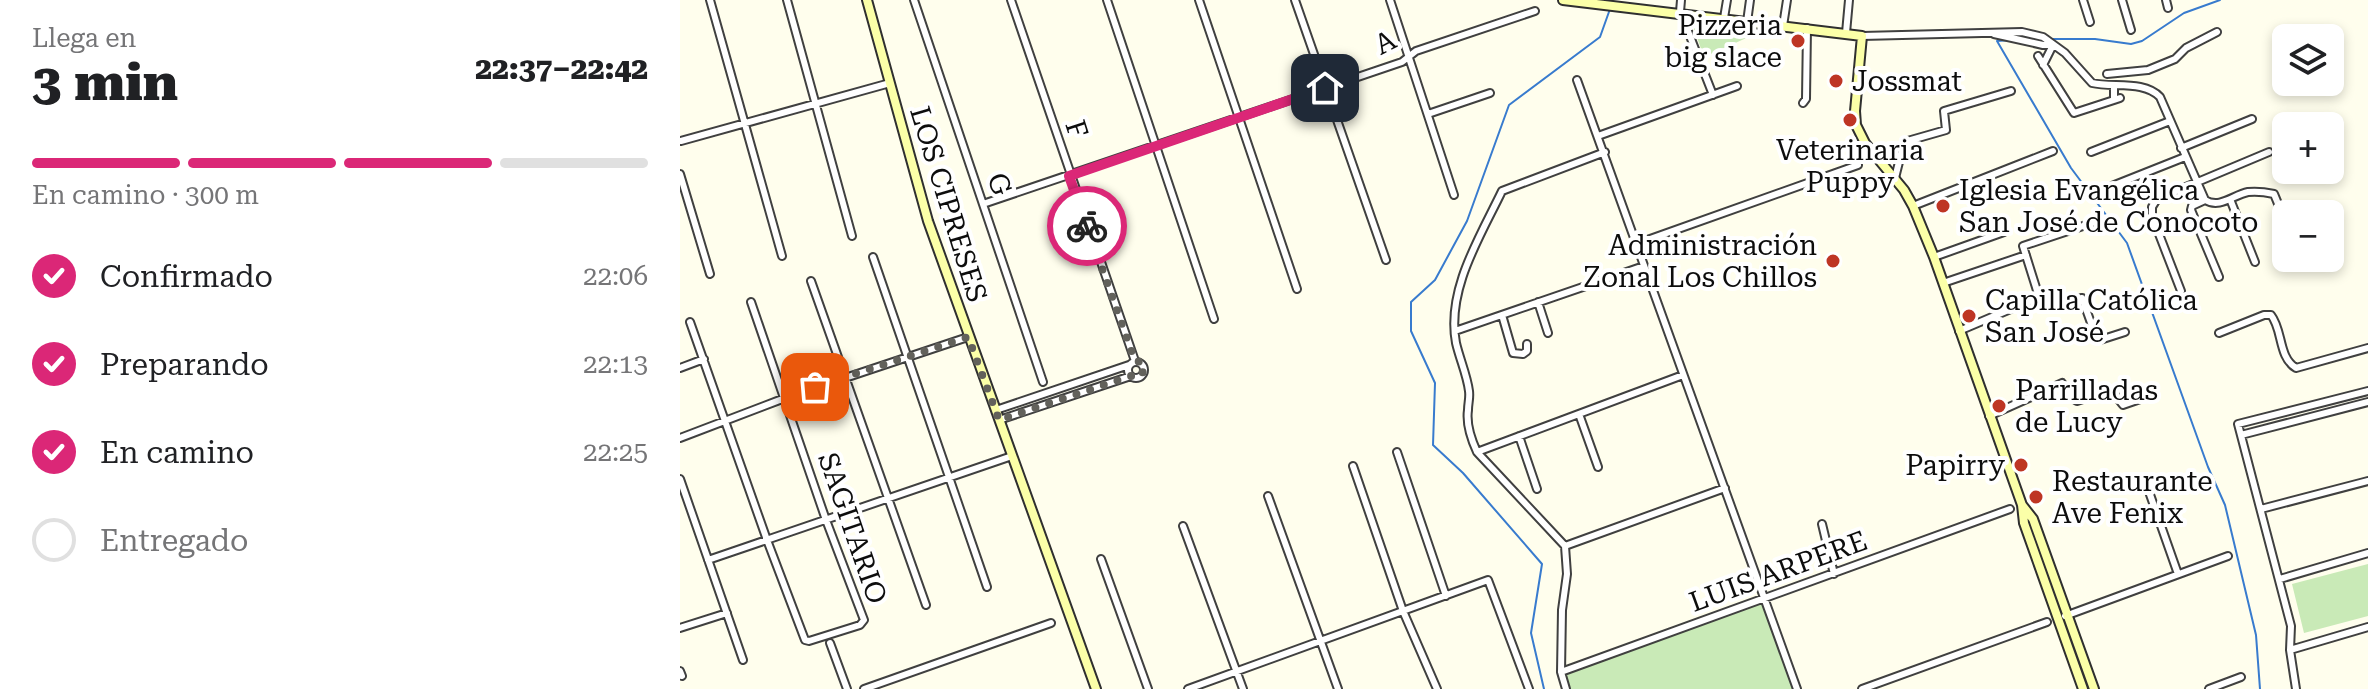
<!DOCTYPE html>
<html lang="es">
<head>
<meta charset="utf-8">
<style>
	body { margin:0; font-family:"Roboto Serif",serif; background:#f2f2f2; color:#202124; height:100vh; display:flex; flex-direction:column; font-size:30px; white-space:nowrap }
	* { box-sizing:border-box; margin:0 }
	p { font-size:26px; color:#757577 }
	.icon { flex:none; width:44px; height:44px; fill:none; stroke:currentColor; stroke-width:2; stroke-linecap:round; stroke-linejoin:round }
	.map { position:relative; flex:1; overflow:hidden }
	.drawer { display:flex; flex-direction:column; background:#fff; width:680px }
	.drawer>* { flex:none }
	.controls { position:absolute; left:1592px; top:24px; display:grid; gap:16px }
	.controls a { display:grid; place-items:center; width:72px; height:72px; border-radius:12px; background:#fff; box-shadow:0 4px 12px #0003; font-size:40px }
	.pin { position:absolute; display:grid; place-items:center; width:68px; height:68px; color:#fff; margin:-34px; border-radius:16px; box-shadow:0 4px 12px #0006 }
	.courier { position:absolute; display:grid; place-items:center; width:80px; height:80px; margin:-40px; border:6px solid #db2777; border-radius:50%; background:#fff; color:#222; box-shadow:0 2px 10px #0007 }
	.overview em { font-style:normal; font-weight:800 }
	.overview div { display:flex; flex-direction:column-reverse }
	.overview { display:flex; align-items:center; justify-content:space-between; height:136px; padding:0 32px }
	h1 { font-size:52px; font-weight:800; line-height:60px }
	.bar { display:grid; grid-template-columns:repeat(4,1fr); gap:12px 8px; align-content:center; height:96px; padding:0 32px }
	.bar i { height:10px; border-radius:6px; background:#e0e0e0 }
	.bar .current { background:#db2777 }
	.bar p { grid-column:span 4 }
	ol { padding:0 32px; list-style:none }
	li { display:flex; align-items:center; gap:24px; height:88px }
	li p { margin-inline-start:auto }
	li .icon { padding:8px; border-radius:50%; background:#db2777; color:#fff; stroke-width:4 }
	li:last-child { color:#757577 }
	li i { width:44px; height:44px; border:4px solid #e0e0e0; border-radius:50% }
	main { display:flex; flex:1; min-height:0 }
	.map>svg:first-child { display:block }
	.green { fill:#c9eab7 }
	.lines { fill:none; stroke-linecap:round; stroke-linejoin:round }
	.stream { stroke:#387bce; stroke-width:2 }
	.street-casing { stroke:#404040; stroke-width:10 }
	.secondary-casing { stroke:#2f2f2f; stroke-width:12 }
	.street { stroke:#fff; stroke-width:6 }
	.secondary { stroke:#fbffa8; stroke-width:8 }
	.done { stroke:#62615b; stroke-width:8; stroke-dasharray:0 14.4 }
	.route { stroke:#db2777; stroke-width:10 }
	.poi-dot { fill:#be3524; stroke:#fff; stroke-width:3 }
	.labels { text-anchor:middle; stroke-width:8; stroke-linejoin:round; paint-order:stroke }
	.poi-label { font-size:28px; fill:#0d0d0d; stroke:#fff; text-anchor:start }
	.street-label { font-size:28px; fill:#0d0d0d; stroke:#fff }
</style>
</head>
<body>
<main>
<section class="drawer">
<div class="overview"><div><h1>3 min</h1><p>Llega en</p></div><em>22:37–22:42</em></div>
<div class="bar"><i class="current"></i><i class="current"></i><i class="current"></i><i></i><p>En camino · 300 m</p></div>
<ol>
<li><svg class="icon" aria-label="check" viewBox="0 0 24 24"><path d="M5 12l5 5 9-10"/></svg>Confirmado<p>22:06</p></li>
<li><svg class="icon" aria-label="check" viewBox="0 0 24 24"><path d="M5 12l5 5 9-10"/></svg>Preparando<p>22:13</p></li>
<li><svg class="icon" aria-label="check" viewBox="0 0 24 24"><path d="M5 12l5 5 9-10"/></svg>En camino<p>22:25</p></li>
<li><i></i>Entregado</li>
</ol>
</section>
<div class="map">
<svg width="1688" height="689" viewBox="0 0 1688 689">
	<rect width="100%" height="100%" fill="#fffeed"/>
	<path class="green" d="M 1010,18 L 1082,31 L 1024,57 Z
		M 1688,564 L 1688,616 L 1624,633 L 1612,584 Z
		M 1085,600 L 1117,689 L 886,689 L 881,672 Z"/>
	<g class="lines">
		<path class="stream" d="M 1373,39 L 1415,39 L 1451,44 L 1462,41 L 1504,13 L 1540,0
			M 1332,40 L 1317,41 L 1391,168 L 1447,243 L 1528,467 L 1545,505 L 1576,635 L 1580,689
			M 864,689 L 851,633 L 862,564 L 783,473 L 753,445 L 755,383 L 731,331 L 731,302 L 755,280 L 787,221 L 829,105 L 920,37 L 930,9"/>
		<defs>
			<path id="street" d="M 30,0 L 102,256
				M 107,0 L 172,236
				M 234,0 L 363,382
				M 331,0 L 455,361
				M 427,0 L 534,319
				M 519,0 L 617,289
				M 615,0 L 706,260
				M 710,0 L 774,195
				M 1403,0 L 1410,22
				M 1442,0 L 1451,30
				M 1486,0 L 1488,8
				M 1000,12 L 1001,0
				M 1044,18 L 1047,0
				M 1067,22 L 1070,0
				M 1006,26 L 1033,95
				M 1103,26 L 1107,0
				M 1166,33 L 1169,0
				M 1314,34 L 1363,45 L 1373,45
				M 1182,36 L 1342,32 L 1363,37 L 1385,53 L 1412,83 C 1433,88 1464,80 1480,97 L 1525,200 C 1540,209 1553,195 1568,192 C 1577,191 1585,192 1594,194 L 1606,223
				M 1358,56 L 1394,113 L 1434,100
				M 1363,65 L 1373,45
				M 1427,74 L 1468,70 L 1495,59 L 1506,48 L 1537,32
				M 897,80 L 1117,689
				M 1434,86 L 1434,100 L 1440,98
				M 1123,103 L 1126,99 L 1127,28
				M 748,114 L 810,93
				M 918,136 L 1057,86
				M 1,141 L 210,83
				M 1501,148 L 1572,119
				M 1411,152 L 1490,121
				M 0,174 L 30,274
				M 1215,178 L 1224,142 L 1266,130 L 1264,111 L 1331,91
				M 1427,188 L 1505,157
				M 1550,199 L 1575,262
				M 1525,200 L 1512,206 L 1511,210 L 1539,277
				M 303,204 L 722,62 L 736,51 L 855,11
				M 1233,206 L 1373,151
				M 956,244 L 1178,165
				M 193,257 L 307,587
				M 1254,257 L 1324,232
				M 131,281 L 246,605
				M 1263,283 L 1346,255
				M 1501,291 L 1472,216 L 1472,207 L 1477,199 L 1589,152
				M 1359,297 L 1362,307 L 1402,298 L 1415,334 L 1420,340 L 1445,332
				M 858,302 L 868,333
				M 822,315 L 833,353 L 843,354 L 847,351 L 847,344
				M 10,322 L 87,540 L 125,640 L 129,641 L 180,625 L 184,620 L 146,520 L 71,302
				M 775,331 L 964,266
				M 1279,331 L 1359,297 L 1343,246 L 1418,221
				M 1539,333 L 1584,315 L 1591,315 C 1603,330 1598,357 1616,368 L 1688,348
				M448 370a8 8 0 1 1 16 0a8 8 0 1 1-16 0Z
				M 0,368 L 24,359
				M 316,410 L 449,365
				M 899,414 L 918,467
				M 1309,416 L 1382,383 L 1392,398 L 1397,401 L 1431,390 L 1443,405 L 1469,396
				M 319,420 L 451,376
				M 1561,435 L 1688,402
				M 839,436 L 857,489
				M 0,438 L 105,398 L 288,337
				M 717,452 L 766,596
				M 797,452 L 1003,375
				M 673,466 L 723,611 L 757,689
				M 0,479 L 63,660
				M 1467,486 L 1498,574
				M 588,496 L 658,689
				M 1581,509 L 1688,481
				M 1142,524 L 1154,574
				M 503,526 L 563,689
				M 885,546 L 1045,488
				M 421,559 L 468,689
				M 28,560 L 332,456
				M 1600,579 L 1688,553
				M 1385,616 L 1548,556
				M 0,628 L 47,613
				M 150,643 L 167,689
				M 1610,650 L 1688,627
				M 0,671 L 2,676
				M 881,672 L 1330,509
				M 184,689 L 371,623
				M 508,689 L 808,580 L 849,689
				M 886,689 L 881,672 L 882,610 L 887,574 L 885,546 L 797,452 C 791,439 786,424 788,410 C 788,403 790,398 789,391 C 787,375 780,360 776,343 C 766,290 800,237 822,191 L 925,152
				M 1182,689 L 1367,622
				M 1529,689 L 1561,677
				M 1616,689 L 1610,650 L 1611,626 L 1558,424 L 1688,391"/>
			<path id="secondary" d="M 187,0 L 248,221 L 416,689
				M 883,0 L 1182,36 L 1175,111 L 1176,125 L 1185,143 L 1224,190 L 1233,206 L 1254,257 L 1342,505 L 1344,523 L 1403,689
				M 1342,505 L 1353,519 L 1414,689"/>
		</defs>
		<use href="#street" class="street-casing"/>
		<use href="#secondary" class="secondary-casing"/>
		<use href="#street" class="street"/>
		<use href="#secondary" class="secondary"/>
	</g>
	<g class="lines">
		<path class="done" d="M 135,387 L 288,337 L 319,420 L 451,376 L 460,377 L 465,368 L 461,362 L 455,361 L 407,226"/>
		<path class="route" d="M 407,226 L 389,176 L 645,88"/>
	</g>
	<g class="poi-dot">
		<circle cx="1118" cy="41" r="8"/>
		<circle cx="1156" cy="81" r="8"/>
		<circle cx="1170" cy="120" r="8"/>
		<circle cx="1263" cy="206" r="8"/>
		<circle cx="1153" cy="261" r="8"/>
		<circle cx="1289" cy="316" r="8"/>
		<circle cx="1319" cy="406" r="8"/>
		<circle cx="1341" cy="465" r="8"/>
		<circle cx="1356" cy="497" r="8"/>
	</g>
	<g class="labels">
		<g class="poi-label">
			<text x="1102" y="35" text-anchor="end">Pizzeria<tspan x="1102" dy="32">big slace</tspan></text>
			<text x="1172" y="91">Jossmat</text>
			<text x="1170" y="160" text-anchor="middle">Veterinaria<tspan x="1170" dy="32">Puppy</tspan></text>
			<text x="1279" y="200">Iglesia Evangélica<tspan x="1279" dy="32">San José de Conocoto</tspan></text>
			<text x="1137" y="255" text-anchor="end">Administración<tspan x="1137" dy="32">Zonal Los Chillos</tspan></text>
			<text x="1305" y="310">Capilla Católica<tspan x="1305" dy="32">San José</tspan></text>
			<text x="1335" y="400">Parrilladas<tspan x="1335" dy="32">de Lucy</tspan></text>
			<text x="1325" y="475" text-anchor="end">Papirry</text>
			<text x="1372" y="491">Restaurante<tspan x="1372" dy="32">Ave Fenix</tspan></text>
		</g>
		<g class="street-label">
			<text transform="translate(705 42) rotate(-27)" y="10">A</text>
			<text transform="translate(397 129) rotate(72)" y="10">F</text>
			<text transform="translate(320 184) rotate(71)" y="10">G</text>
			<text transform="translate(269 204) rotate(73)" y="10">LOS CIPRESES</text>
			<text transform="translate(173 528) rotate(71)" y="10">SAGITARIO</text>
			<text transform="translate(1098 571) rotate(-20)" y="10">LUIS ARPERE</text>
		</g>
	</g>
</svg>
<div class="controls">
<a><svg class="icon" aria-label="layers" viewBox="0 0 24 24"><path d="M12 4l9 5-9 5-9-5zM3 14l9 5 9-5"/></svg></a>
<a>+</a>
<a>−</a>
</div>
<div class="pin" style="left:135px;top:387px;background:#ea580c"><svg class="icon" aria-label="bag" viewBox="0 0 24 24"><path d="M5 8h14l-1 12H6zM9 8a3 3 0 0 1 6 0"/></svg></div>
<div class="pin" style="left:645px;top:88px;background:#1f2937"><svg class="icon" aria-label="home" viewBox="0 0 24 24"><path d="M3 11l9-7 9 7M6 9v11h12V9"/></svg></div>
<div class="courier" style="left:407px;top:226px"><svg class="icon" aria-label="bike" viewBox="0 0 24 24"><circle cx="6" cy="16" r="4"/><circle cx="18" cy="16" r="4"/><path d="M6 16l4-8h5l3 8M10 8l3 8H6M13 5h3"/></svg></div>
</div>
</main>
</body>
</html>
